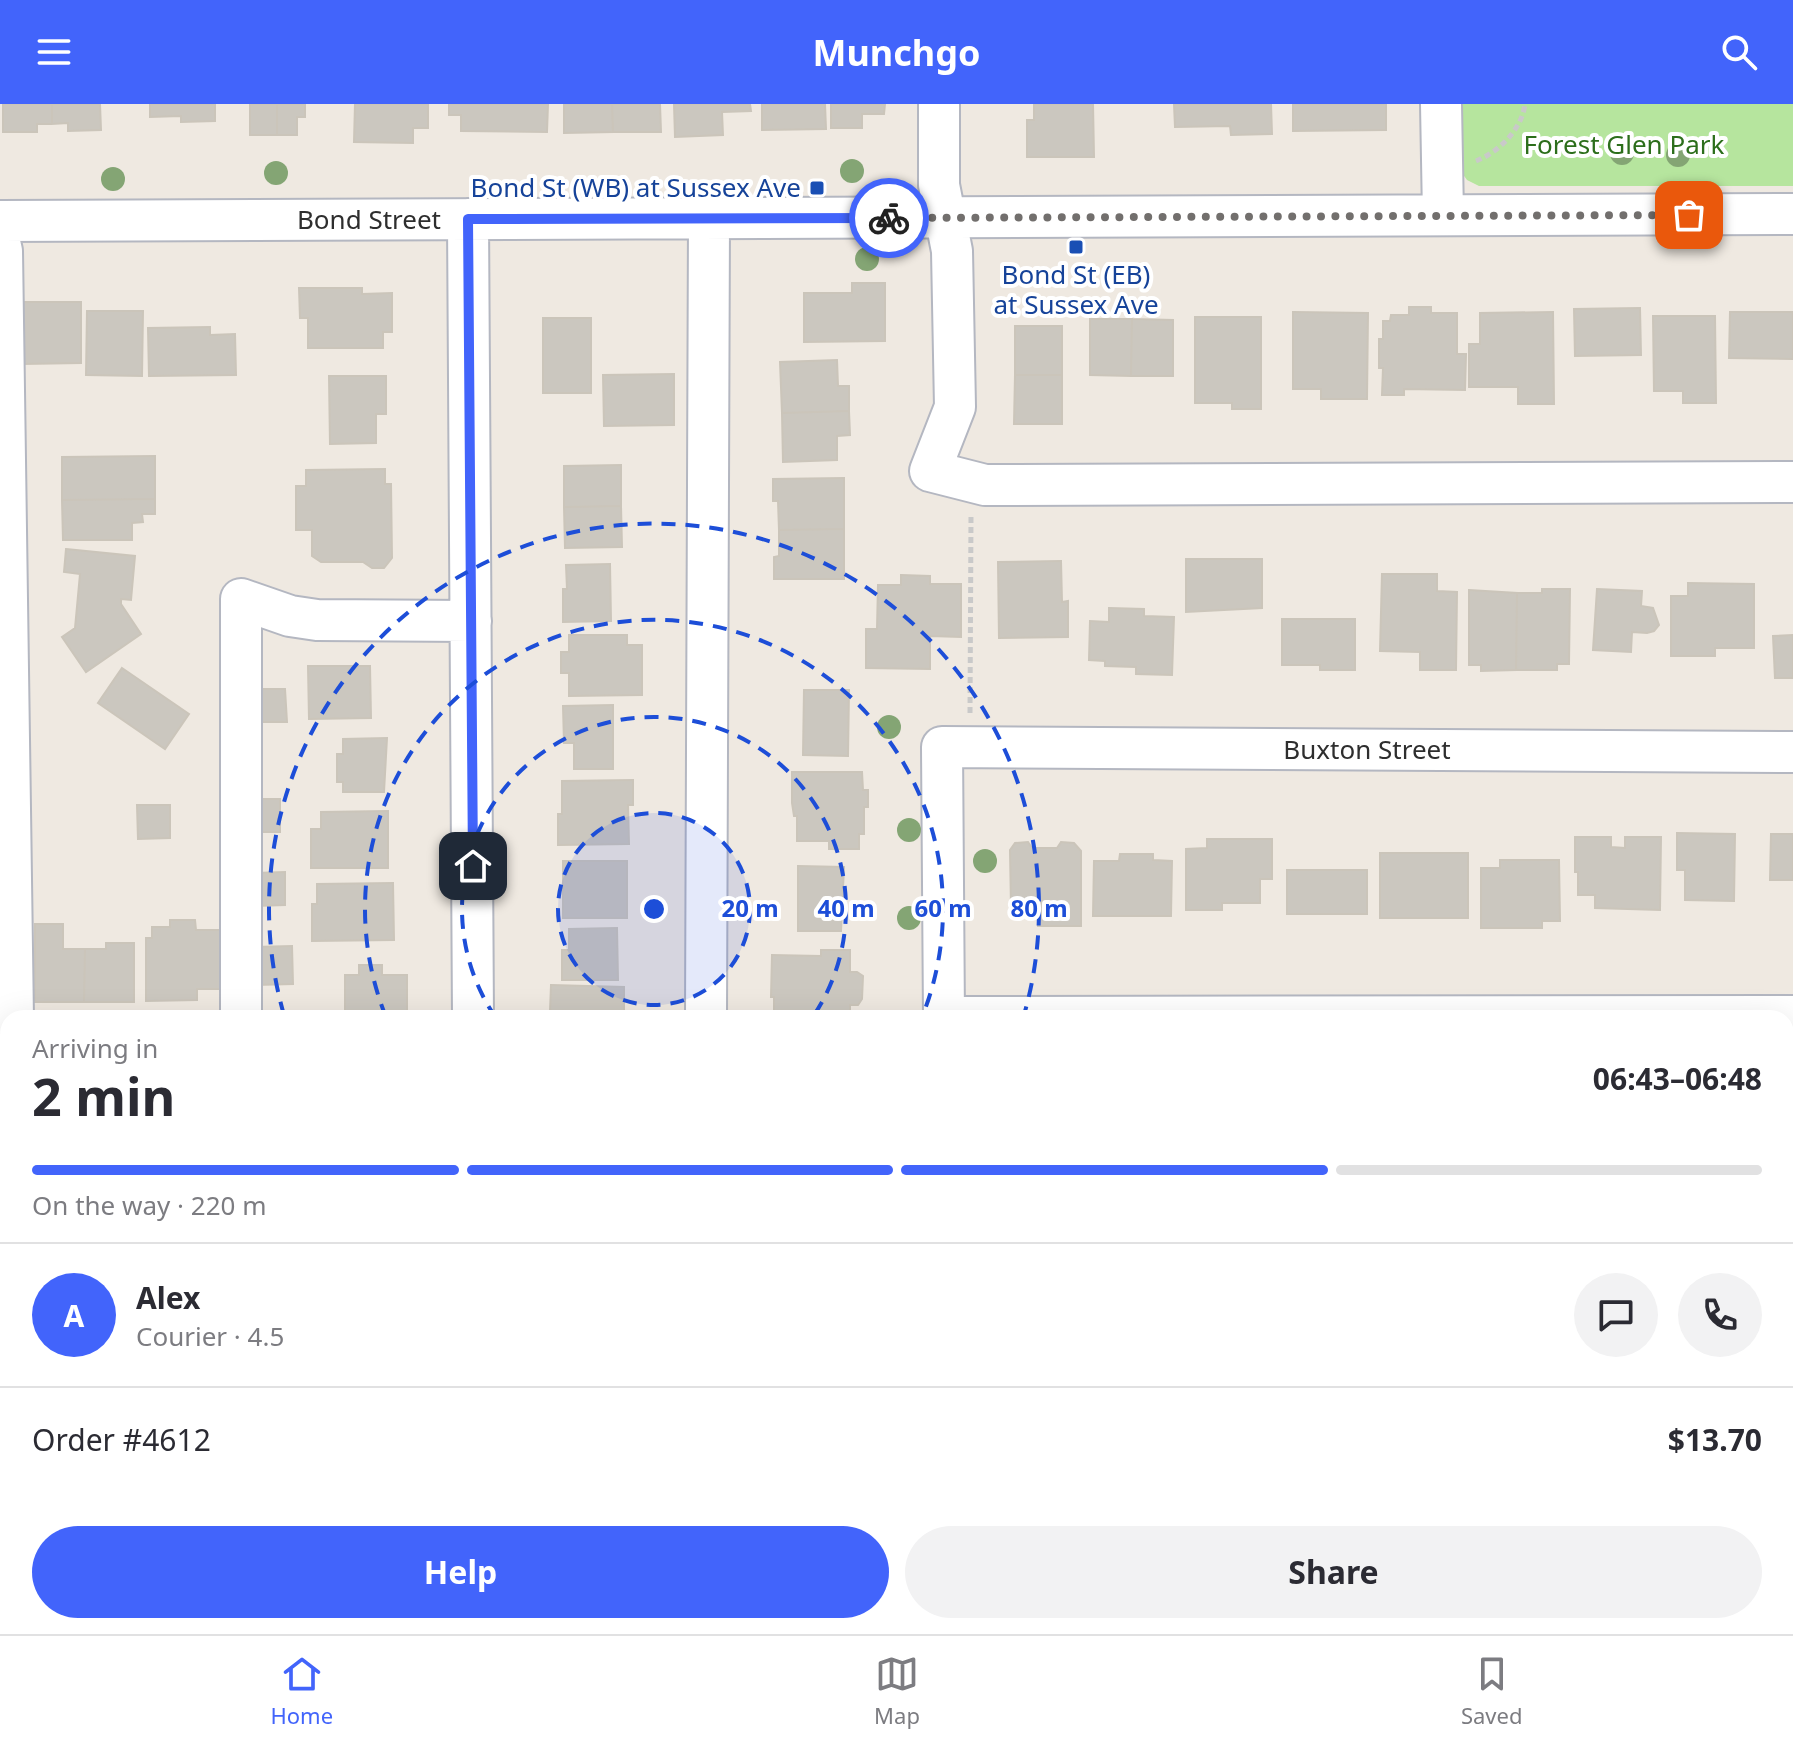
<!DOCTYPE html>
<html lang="en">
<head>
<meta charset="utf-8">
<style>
	body { margin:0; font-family:"Noto Sans",sans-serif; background:#f2f2f3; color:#2b2b33; height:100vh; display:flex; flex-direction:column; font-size:30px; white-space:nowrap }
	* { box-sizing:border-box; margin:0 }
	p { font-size:26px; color:#7c7c81 }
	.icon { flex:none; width:44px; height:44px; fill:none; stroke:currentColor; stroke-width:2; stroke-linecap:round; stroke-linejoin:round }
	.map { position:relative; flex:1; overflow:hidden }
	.panel { position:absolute; left:0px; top:906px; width:1794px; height:624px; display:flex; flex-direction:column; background:#fff; border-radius:24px 24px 0 0; box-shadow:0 8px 32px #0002 }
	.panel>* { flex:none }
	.pin { position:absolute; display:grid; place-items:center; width:68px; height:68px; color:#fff; margin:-34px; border-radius:16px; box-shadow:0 4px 12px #0006 }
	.courier { position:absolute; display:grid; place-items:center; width:80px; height:80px; margin:-40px; border:6px solid #4264fb; border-radius:50%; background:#fff; color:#222; box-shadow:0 2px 10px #0007 }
	.summary em { font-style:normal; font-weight:700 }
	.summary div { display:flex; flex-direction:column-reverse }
	.summary { display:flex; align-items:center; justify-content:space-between; height:136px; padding:0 32px }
	h1 { font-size:52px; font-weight:700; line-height:60px }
	.bar { display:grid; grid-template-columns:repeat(4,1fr); gap:12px 8px; align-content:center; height:96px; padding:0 32px }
	.bar i { height:10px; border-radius:6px; background:#e1e1e2 }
	.bar .current { background:#4264fb }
	.bar p { grid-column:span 4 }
	.line { display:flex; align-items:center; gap:20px; padding:0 32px; border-top:2px solid #e1e1e2 }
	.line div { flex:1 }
	.round { display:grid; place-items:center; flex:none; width:84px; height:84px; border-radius:42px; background:#f2f2f3 }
	.primary-button { display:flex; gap:16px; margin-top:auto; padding:16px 32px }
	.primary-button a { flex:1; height:92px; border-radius:48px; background:#4264fb; color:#fff; font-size:32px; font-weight:700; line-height:92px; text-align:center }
	.primary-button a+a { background:#f2f2f3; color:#2b2b33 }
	header { display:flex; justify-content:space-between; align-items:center; height:104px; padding:0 32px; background:#4264fb; color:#fff; font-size:36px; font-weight:700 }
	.tab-bar { display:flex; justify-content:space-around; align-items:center; height:112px; border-top:2px solid #e1e1e2; background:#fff; font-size:22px; color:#7c7c81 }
	.tab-bar a { display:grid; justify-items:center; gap:4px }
	.tab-bar .current { color:#4264fb }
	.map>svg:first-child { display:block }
	.green { fill:#b6e59e }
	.building { fill:#cbc7bf; stroke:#cbc5ba; stroke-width:2 }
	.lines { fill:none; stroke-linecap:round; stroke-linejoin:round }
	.minor-casing { stroke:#b4b7c1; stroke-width:44 }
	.path { stroke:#c9c9c9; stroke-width:5; stroke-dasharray:6 4; stroke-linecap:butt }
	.minor { stroke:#fff; stroke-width:40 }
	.tree { fill:#84a574 }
	.done { stroke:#726f6d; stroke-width:8; stroke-dasharray:0 14.4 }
	.route { stroke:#4264fb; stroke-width:10 }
	.ring { fill:none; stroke:#1d4ed8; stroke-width:4; stroke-dasharray:14 10 }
	.transit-dot { fill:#1a4fb4; stroke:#fff; stroke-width:3 }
	.labels { text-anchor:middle; stroke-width:8; stroke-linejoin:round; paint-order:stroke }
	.park-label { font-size:26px; fill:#2c6e1b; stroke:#fff }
	.transit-label { font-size:26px; fill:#164399; stroke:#fff; text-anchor:end }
	.street-label { font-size:26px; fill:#2e2e2e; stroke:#fff }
	.centre { fill:#1d4ed8; stroke:#fff; stroke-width:4 }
	.ring-label { font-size:24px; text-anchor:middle; font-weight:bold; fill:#1d4ed8; stroke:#fff; stroke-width:8; stroke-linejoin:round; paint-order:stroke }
</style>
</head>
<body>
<header><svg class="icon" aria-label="menu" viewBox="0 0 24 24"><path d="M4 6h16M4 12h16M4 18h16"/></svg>Munchgo<svg class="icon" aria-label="search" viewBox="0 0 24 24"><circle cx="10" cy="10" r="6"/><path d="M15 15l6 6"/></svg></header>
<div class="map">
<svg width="1793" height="1530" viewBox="0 0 1793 1530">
	<rect width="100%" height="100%" fill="#efe9e1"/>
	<path class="green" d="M 1456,0 L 1793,0 L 1793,82 L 1479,82 L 1467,76 L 1462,69 Z"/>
	<path class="building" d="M 3,0 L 52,0 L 52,20 L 37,20 L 37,28 L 3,28 Z
		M 52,0 L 100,0 L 101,26 L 68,27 L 68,19 L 52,20 Z
		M 150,0 L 215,0 L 215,17 L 181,18 L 181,12 L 150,13 Z
		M 250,0 L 277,0 L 277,31 L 250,31 Z
		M 277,0 L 305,0 L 305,13 L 297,13 L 297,31 L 277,31 Z
		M 355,0 L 428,0 L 428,24 L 413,24 L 413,39 L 354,38 Z
		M 449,0 L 548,0 L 547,28 L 461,27 L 461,11 L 449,11 Z
		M 564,0 L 612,0 L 613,28 L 564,29 Z
		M 612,0 L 660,0 L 661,28 L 613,28 Z
		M 674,0 L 750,0 L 751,7 L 722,8 L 723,31 L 675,33 Z
		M 762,0 L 825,0 L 826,25 L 762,26 Z
		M 831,0 L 885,0 L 884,10 L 862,10 L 862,24 L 831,24 Z
		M 1034,0 L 1093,0 L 1094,53 L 1027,53 L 1027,16 L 1034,16 Z
		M 1174,0 L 1271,0 L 1272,30 L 1231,31 L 1230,22 L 1175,23 Z
		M 1293,0 L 1386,0 L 1386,26 L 1293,27 Z
		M 852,179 L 885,179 L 885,237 L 804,238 L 804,189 L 852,189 Z
		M 299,184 L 362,184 L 362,190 L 392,189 L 392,228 L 383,228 L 383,244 L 308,244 L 308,214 L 300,214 Z
		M 23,198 L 81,198 L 81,259 L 23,260 Z
		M 1409,203 L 1431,203 L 1431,209 L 1457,209 L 1457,250 L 1466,250 L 1465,286 L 1404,285 L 1404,291 L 1382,291 L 1383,264 L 1379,264 L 1379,235 L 1383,235 L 1383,217 L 1390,217 L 1391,211 L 1409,211 Z
		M 1640,204 L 1641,251 L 1575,252 L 1574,205 Z
		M 87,207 L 143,207 L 142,272 L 86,271 Z
		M 1293,208 L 1368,209 L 1367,295 L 1321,295 L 1321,285 L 1293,285 Z
		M 1553,208 L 1554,300 L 1518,300 L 1518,283 L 1469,283 L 1469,240 L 1480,240 L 1480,209 Z
		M 1730,208 L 1793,208 L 1793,255 L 1729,254 Z
		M 1653,212 L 1715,212 L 1716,299 L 1683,299 L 1683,287 L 1654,287 Z
		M 1195,213 L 1261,213 L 1261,305 L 1232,305 L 1232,299 L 1195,299 Z
		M 543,214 L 591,214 L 591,289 L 543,289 Z
		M 1090,215 L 1132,215 L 1131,272 L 1090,271 Z
		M 1132,215 L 1173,216 L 1173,272 L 1131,272 Z
		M 1015,222 L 1062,222 L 1062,271 L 1015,271 Z
		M 210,223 L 210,231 L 235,230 L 236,271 L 149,272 L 148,224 Z
		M 837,256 L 838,282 L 849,282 L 849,307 L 782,309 L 780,258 Z
		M 674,270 L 674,321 L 604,322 L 603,271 Z
		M 1015,271 L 1062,271 L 1062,320 L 1014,320 Z
		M 329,272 L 386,272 L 386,310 L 376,310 L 376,339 L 330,340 Z
		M 849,307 L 850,331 L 837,332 L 837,356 L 783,358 L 782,309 Z
		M 155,352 L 155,395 L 62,396 L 62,353 Z
		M 621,361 L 621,402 L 564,403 L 564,362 Z
		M 385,365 L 385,380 L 391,380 L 392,454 L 384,464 L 372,464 L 363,458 L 321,458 L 312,452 L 312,426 L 296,426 L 296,382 L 306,382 L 306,366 Z
		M 844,374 L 844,425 L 779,426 L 778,397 L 773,397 L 773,375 Z
		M 155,395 L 155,410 L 142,410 L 143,418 L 132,419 L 132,436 L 63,436 L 62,396 Z
		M 621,402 L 622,443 L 565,444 L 564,403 Z
		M 844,425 L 844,475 L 774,475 L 774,453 L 779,452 L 779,426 Z
		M 66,445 L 135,452 L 131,496 L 121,495 L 121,500 L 141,530 L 86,568 L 62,533 L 75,524 L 80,470 L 64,468 Z
		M 1186,455 L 1262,455 L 1262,504 L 1186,508 Z
		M 1061,457 L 1062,498 L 1068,497 L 1068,533 L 999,534 L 998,458 Z
		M 610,460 L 611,517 L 563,518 L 563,485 L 567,485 L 566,461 Z
		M 1382,470 L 1437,470 L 1437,487 L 1457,488 L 1456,566 L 1420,566 L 1420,548 L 1380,547 Z
		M 901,471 L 930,472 L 930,480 L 961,480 L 961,533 L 930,532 L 930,565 L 866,564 L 866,525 L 877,525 L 878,481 L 901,481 Z
		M 1688,479 L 1754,480 L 1754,544 L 1715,544 L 1715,552 L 1671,552 L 1671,492 L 1688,492 Z
		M 1542,485 L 1570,485 L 1569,560 L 1557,560 L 1557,566 L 1516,566 L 1517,489 L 1542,489 Z
		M 1597,485 L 1642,487 L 1641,502 L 1653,504 L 1659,521 L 1654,527 L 1647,529 L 1632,528 L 1631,548 L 1593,546 Z
		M 1469,486 L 1517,489 L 1516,566 L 1481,567 L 1481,561 L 1469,561 Z
		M 1109,504 L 1144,505 L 1144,512 L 1174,513 L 1172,571 L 1136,570 L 1136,563 L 1105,562 L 1105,557 L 1089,556 L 1090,517 L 1109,518 Z
		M 1282,515 L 1355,515 L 1355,566 L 1320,566 L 1320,561 L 1282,561 Z
		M 569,531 L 627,531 L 627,541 L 642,541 L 642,591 L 569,592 L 569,569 L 561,569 L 561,548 L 569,548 Z
		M 1793,531 L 1793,574 L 1775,574 L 1773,532 Z
		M 308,562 L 370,562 L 371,614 L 309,615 Z
		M 122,564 L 189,610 L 165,645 L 98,599 Z
		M 257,585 L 285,585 L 287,618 L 258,618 Z
		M 804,586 L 849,586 L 848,652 L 803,651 Z
		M 613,601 L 613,665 L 574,665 L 574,639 L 564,639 L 563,602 Z
		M 387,634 L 384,688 L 343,688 L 343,678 L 337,678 L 337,650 L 343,650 L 343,635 Z
		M 792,668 L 862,668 L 863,686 L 868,686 L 868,703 L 864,703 L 864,730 L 859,730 L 859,745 L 829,745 L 829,737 L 797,737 L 797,712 L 794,712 L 792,699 Z
		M 633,676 L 633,701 L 628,701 L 629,740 L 558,741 L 558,710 L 562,710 L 562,677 Z
		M 247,695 L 280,695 L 280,728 L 248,728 Z
		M 137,701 L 170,701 L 170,734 L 138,735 Z
		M 388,707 L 388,764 L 311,764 L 311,725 L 321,725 L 321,708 Z
		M 1677,729 L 1735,730 L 1734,797 L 1685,796 L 1685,766 L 1677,766 Z
		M 1771,730 L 1793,730 L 1793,776 L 1770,776 Z
		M 1575,733 L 1611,733 L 1611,743 L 1625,744 L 1625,733 L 1661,733 L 1660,806 L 1595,804 L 1595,791 L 1578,791 L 1578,768 L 1575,768 Z
		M 1207,735 L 1272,735 L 1272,775 L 1260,775 L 1260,799 L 1222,799 L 1222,806 L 1186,806 L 1186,745 L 1207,744 Z
		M 1028,738 L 1032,744 L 1057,744 L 1061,738 L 1074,739 L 1081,747 L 1081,822 L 1038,822 L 1038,803 L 1011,803 L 1010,746 L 1015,739 Z
		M 1380,749 L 1468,749 L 1468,814 L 1380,814 Z
		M 1120,750 L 1153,750 L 1153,756 L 1172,757 L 1171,812 L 1093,812 L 1094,757 L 1119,757 Z
		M 1500,756 L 1559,756 L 1560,817 L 1542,817 L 1542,824 L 1481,824 L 1481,764 L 1500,764 Z
		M 563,757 L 627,757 L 627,814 L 563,814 Z
		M 798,762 L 844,763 L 841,827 L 798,827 Z
		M 1287,766 L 1367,766 L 1367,810 L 1287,810 Z
		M 285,768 L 285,801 L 252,802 L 252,769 Z
		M 393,779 L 394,836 L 312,837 L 312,800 L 317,800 L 317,780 Z
		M 170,816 L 195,816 L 196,826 L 221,826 L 222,885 L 197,885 L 197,896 L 146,897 L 146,834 L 152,834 L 152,823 L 170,823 Z
		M 35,820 L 63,820 L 63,845 L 85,845 L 84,898 L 35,898 Z
		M 617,824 L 618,876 L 562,876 L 562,846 L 569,846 L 569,825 Z
		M 106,839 L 134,839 L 134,898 L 84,898 L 85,845 L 106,845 Z
		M 292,842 L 293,880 L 253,881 L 252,843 Z
		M 821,846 L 850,846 L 850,868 L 857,868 L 863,872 L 862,895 L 858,901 L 850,901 L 850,914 L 774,914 L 774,893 L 771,893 L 772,851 L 821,852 Z
		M 359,861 L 382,861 L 382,871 L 407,871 L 407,914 L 345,914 L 345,871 L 359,871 Z
		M 551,881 L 624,883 L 624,914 L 639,914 L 555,914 L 555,908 L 550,908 Z
		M 1786,1014 L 1793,1014 L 1793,1098 L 1786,1098 Z
		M 0,1049 L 8,1049 L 8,1106 L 0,1106 Z
		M 0,1117 L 8,1117 L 8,1188 L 0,1188 Z
		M 0,1195 L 8,1195 L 8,1259 L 0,1259 Z
		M 0,1275 L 8,1275 L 8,1344 L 0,1344 Z
		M 1786,1290 L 1793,1290 L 1793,1349 L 1786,1349 Z
		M 0,1358 L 8,1358 L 8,1420 L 0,1420 Z
		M 0,1436 L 8,1436 L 8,1498 L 0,1498 Z
		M 0,1519 L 15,1522 L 15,1530 L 0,1530 Z
		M 299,1522 L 353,1522 L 353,1530 L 299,1530 Z
		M 365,1522 L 394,1522 L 394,1530 L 365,1530 Z
		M 807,1522 L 851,1522 L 851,1530 L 807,1530 Z
		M 1028,1525 L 1108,1525 L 1108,1530 L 1028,1530 Z"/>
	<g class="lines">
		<defs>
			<path id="minor" d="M 939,0 L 939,81 L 952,147 L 955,303 L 930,367 L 985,381 L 1793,378
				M 1441,0 L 1443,111
				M 468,115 L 473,914
				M 0,117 L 1793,110
				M 0,138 L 2,147 L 13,914
				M 944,913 L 1793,912
				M 241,914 L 241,495 L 290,512 L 317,516 L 471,517
				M 706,914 L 709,116
				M 944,914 L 942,643 L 1793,648
				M 0,990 L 8,990
				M 1786,1181 L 1793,1181
				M 1786,1451 L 1793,1451
				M 477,1522 L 477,1530
				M 715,1522 L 715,1530
				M 948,1522 L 948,1530
				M 1188,1522 L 1188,1530"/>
		</defs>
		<use href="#minor" class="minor-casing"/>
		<path class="path" d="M 1476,57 C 1499,48 1522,25 1525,0
			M 970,609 L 971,411"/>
		<use href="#minor" class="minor"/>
	</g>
	<g class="tree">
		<circle cx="1622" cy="49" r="12"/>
		<circle cx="1678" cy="51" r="12"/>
		<circle cx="852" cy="67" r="12"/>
		<circle cx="276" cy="69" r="12"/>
		<circle cx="113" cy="75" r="12"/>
		<circle cx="867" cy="155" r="12"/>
		<circle cx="889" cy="623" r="12"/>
		<circle cx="909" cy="726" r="12"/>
		<circle cx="985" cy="757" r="12"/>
		<circle cx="909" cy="814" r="12"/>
	</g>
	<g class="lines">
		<path class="done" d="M 889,114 L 1689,111"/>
		<path class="route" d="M 473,762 L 468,115 L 889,114"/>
	</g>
	<circle cx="654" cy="805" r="96" fill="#1d4ed8" fill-opacity=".12"/>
	<g class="ring">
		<circle cx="654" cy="805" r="96"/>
		<path d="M496 914A192 192 0 1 1 812 914"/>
		<path d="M386 913A289 289 0 1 1 922 913"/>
		<path d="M284 911A385 385 0 1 1 1024 911"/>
	</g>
	<g class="transit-dot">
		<rect x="809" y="76" width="16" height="16" rx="4"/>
		<rect x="1068" y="135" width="16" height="16" rx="4"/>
	</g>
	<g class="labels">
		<g class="park-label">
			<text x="1624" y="50">Forest Glen Park</text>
		</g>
		<g class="transit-label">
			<text x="801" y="93">Bond St (WB) at Sussex Ave</text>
			<text x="1076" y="180" text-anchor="middle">Bond St (EB)<tspan x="1076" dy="30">at Sussex Ave</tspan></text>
		</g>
		<g class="street-label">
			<text x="369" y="125">Bond Street</text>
			<text x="1367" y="655">Buxton Street</text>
		</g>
	</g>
	<circle cx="654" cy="805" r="12" class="centre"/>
	<g class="ring-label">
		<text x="750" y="813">20 m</text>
		<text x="846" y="813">40 m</text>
		<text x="943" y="813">60 m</text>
		<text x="1039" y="813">80 m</text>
	</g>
</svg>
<div class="pin" style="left:1689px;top:111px;background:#ea580c"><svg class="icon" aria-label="bag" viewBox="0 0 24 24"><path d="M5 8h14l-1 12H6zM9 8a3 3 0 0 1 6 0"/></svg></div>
<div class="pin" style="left:473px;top:762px;background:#1f2937"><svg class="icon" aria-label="home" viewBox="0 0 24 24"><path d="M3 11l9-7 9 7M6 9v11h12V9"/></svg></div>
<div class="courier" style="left:889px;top:114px"><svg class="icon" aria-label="bike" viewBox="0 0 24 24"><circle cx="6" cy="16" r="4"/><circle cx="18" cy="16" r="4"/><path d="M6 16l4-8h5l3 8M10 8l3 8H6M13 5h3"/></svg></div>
<section class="panel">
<div class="summary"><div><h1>2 min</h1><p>Arriving in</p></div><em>06:43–06:48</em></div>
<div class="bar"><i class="current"></i><i class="current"></i><i class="current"></i><i></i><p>On the way · 220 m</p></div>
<div class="line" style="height:144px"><b class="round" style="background:#4264fb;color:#fff">A</b><div><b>Alex</b><p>Courier · 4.5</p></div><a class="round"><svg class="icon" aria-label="chat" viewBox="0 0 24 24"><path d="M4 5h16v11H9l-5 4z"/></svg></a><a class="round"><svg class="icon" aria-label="phone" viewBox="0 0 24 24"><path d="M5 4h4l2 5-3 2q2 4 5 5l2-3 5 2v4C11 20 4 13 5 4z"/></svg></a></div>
<div class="line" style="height:104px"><div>Order #4612</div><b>$13.70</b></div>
<div class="primary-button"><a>Help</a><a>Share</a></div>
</section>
</div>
<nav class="tab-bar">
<a class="current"><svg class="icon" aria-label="home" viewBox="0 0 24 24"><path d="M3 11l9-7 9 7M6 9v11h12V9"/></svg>Home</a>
<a><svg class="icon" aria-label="map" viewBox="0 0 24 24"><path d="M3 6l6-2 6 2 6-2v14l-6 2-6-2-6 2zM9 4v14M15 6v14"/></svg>Map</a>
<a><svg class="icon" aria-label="saved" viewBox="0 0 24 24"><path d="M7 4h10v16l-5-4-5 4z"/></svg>Saved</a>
</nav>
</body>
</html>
